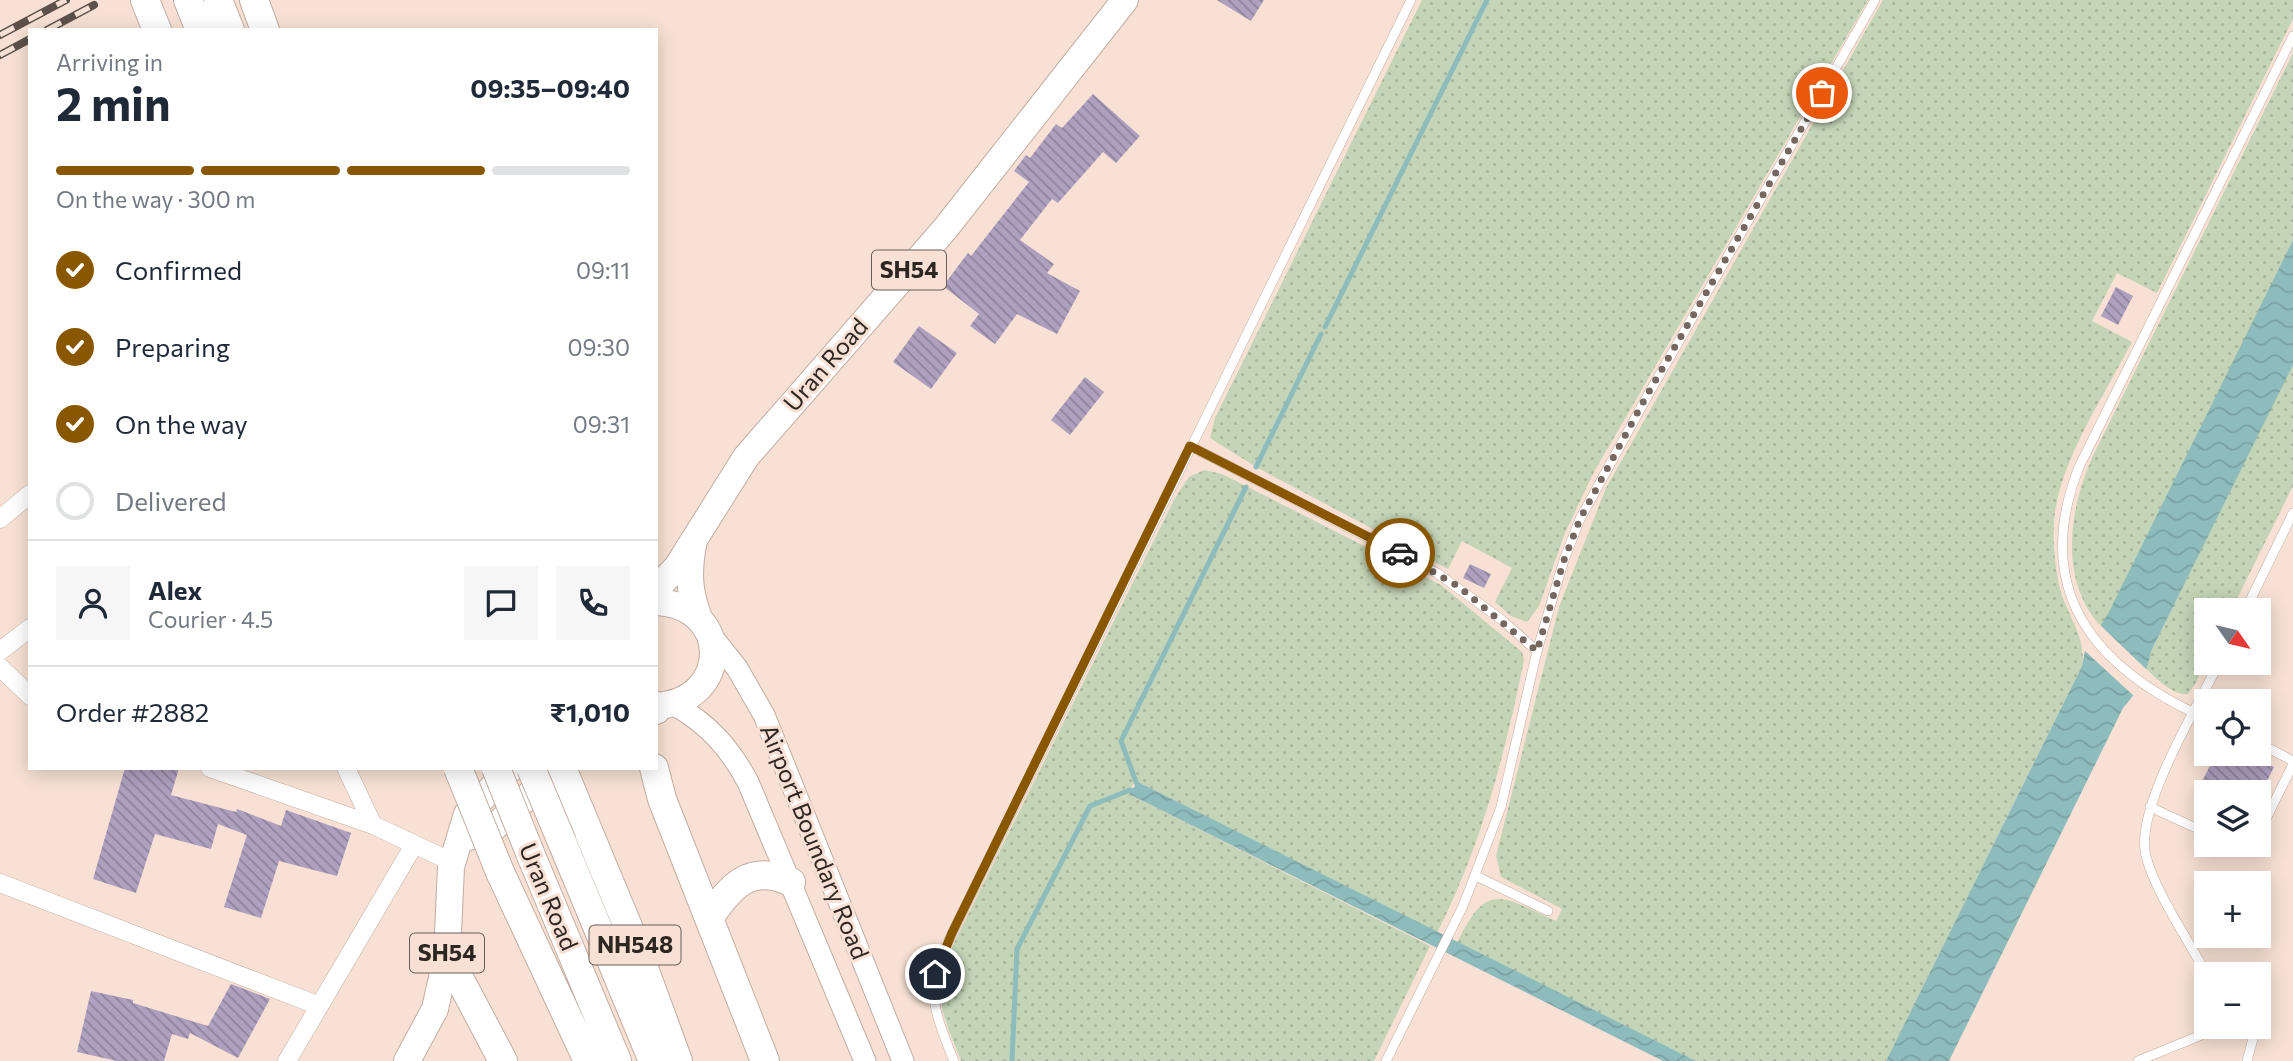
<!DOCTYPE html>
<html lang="en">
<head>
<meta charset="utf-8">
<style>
	body { margin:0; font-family:Commissioner,sans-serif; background:#f6f6f7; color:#1f2937; height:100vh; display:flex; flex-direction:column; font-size:26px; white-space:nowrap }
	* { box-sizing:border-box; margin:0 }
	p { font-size:23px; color:#747a83 }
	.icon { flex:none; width:38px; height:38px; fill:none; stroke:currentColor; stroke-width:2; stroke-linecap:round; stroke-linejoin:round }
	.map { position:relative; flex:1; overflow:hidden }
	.drawer { position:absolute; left:28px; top:28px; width:630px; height:742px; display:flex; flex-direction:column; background:#fff; border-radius:0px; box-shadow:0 4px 18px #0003 }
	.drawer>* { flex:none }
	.needle { width:46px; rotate:124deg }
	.controls { position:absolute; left:2194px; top:598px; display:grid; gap:14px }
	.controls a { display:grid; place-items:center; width:77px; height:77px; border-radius:0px; background:#fff; box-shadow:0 4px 18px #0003; font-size:35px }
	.pin { position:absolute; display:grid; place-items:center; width:60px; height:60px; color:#fff; margin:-30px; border:4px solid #fff; border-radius:50%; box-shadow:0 2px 7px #0007 }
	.courier { position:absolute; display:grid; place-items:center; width:70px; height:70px; margin:-35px; border:5px solid #8a5701; border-radius:50%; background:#fff; color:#222; box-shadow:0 2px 9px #0007 }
	.headline em { font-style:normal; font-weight:700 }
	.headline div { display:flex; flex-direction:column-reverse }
	.headline { display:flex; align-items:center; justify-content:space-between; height:119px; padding:0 28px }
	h1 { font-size:46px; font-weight:700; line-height:52px }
	.bar { display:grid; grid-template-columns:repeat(4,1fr); gap:10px 7px; align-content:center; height:84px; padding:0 28px }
	.bar i { height:9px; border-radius:5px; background:#e0e1e3 }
	.bar .selected { background:#8a5701 }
	.bar p { grid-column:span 4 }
	.line { display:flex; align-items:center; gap:18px; padding:0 28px; border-top:2px solid #e0e1e3 }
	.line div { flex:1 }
	.round { display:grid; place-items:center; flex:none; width:74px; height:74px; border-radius:0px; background:#f6f6f7 }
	ol { padding:0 28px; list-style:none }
	li { display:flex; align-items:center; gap:21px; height:77px }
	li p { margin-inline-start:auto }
	li .icon { padding:7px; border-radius:50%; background:#8a5701; color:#fff; stroke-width:4 }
	li:last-child { color:#747a83 }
	li i { width:38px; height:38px; border:4px solid #e0e1e3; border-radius:50% }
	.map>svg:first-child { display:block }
	.grass { fill:url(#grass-dots) }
	.water { fill:url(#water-waves) }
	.pier { fill:#f8e1d4 }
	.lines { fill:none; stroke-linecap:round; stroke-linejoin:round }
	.stream { stroke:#8ebcbd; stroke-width:5 }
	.building { fill:url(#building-back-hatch) }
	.service-casing { stroke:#c2aca0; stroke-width:10 }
	.minor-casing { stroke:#c2aca0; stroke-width:19 }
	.tertiary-casing { stroke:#c2aca0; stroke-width:23 }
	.primary-casing { stroke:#c2aca0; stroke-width:28 }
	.trunk-casing { stroke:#c2aca0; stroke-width:30 }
	.service { stroke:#fff; stroke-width:9 }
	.minor { stroke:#fff; stroke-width:18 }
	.tertiary { stroke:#fff; stroke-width:21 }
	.primary { stroke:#fff; stroke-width:26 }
	.trunk { stroke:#fff; stroke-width:28 }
	.rail-casing { stroke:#5d514a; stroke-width:8 }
	.rail { stroke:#f8e1d4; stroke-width:5; stroke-dasharray:16; stroke-linecap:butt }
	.trunk-bridge-casing { stroke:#c2aca0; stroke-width:30; stroke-linecap:butt }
	.trunk-bridge { stroke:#fff; stroke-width:28 }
	.done { stroke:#756760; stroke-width:7; stroke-dasharray:0 12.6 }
	.route { stroke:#8a5701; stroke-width:9 }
	.labels { text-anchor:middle; stroke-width:6; stroke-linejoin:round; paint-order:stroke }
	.shield { fill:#f8e1d4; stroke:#6b5e57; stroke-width:2 }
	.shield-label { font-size:23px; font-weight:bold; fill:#2e2621 }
	.street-label { font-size:24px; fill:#2e2621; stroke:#f8e1d4 }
</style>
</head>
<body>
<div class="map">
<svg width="2293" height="1061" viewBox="0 0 2293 1061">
	<defs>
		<pattern id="grass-dots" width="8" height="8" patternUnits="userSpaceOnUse" patternTransform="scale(1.75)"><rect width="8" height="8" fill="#c4d4b6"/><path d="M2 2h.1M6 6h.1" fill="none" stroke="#a9b69c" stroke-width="1.8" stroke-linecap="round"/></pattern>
		<pattern id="water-waves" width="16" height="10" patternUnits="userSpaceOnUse" patternTransform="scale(1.75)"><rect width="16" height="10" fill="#8ebcbd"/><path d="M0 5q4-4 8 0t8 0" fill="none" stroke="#7ba1a2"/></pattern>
		<pattern id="building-back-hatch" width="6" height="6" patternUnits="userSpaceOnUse" patternTransform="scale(1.75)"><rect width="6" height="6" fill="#afa0c0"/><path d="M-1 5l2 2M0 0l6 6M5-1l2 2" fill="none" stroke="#8f829c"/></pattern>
	</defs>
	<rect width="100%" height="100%" fill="#f8e1d4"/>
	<path class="grass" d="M 1422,0 L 1868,0 L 1594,472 L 1565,533 L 1539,606 L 1527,622 L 1511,616 L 1495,602 L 1512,568 L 1462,541 L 1448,569 L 1256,467 L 1210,438 L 1215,418 Z
		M 1883,0 L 2293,0 L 2293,19 L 2157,293 L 2117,273 L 2092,321 L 2132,342 C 2108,388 2067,451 2057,501 C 2051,527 2054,555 2058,581 C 2063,609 2088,638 2082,666 L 1886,1061 L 1696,1061 L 1457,943 C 1487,880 1501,896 1556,921 L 1562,909 L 1501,877 L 1496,856 L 1559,607 L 1606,488 Z
		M 2293,53 L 2293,486 L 2231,611 L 2207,611 C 2207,642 2209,668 2188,694 C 2171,696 2152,674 2140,663 C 2126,650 2109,637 2097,622 C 2059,575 2070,508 2092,458 Z
		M 1204,470 L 1222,474 L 1441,585 L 1522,652 L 1524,660 C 1505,754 1481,847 1437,933 L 1138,782 L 1132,785 L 1129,794 L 1430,946 L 1374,1061 L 961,1061 C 944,1016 932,1002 949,953 L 1175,498 L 1189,477 Z"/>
	<path class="water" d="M 2293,240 L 2293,365 L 2151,651 C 2147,673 2139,691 2123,708 L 1949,1061 L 1886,1061 L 2082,666 L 2085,651 L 2109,612 Z
		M 1138,782 L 1696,1061 L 1663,1061 L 1129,794 Z"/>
	<path class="pier" d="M 2099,624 L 2147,670 L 2134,696 L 2085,651 Z"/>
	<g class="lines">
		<path class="stream" d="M 1325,327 L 1487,0
			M 1256,467 L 1321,334
			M 1138,787 L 1121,741 L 1246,487
			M 1012,1061 L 1017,949 L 1090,806 L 1130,790 L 1136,791"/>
	</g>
	<path class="building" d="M 1217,0 L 1264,0 L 1251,21 Z
		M 1093,94 L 1140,136 L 1116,163 L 1103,152 L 1058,203 L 1052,199 L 1020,240 L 1054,264 L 1047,273 L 1080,291 L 1057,334 L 1017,314 L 995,344 L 970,326 L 979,314 L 943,286 L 968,253 L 971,256 L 1029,182 L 1014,171 L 1026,155 L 1030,158 L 1056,124 L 1062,128 Z
		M 2116,287 L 2133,296 L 2118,325 L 2101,316 Z
		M 919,326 L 957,353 L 931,389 L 893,362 Z
		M 1085,377 L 1104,392 L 1070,435 L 1051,420 Z
		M 1470,564 L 1491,574 L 1484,588 L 1463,578 Z
		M 2216,754 L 2248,754 L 2274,767 L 2261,793 L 2196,793 Z
		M 125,768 L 179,768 L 171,795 L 236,812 L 237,809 L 281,826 L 286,810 L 351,833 L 337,876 L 279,861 L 261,918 L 224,907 L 247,835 L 218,824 L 211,849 L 155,834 L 136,893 L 93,879 Z
		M 231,984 L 270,999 L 238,1058 L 190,1033 L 188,1039 L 172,1034 L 164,1061 L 117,1061 L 77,1052 L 91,991 L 133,1000 L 133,1003 L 208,1026 Z"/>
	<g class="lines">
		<defs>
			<path id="service" d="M 1190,446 L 1437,573 L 1502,620 L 1537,651
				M 2245,611 L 2293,513
				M 2207,719 C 2095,669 2030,592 2079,467 L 2293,36
				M 2259,743 L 2293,761
				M 2150,807 L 2207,833
				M 2259,833 L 2293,764
				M 2232,845 L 2250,850 L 2253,845
				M 1476,876 L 1548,911
				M 2207,975 C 2189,941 2155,892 2146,856 C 2134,810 2197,707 2219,663
				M 954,1061 C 938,1022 927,999 940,958 L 1411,0
				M 1386,1061 L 1463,906 L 1501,807 L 1537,651 L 1564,560 L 1580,519 L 1648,395 L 1875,0
				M 2138,1061 L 2221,1027
				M 2247,1061 L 2255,1031 L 2250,1027"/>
			<path id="minor" d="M 0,519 L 30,494
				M 0,651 L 30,628
				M 0,667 L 30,696
				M 210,768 L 373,825
				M 346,768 L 373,825 L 452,862
				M 0,883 L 317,1005
				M 287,1061 L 414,845"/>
			<path id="tertiary" d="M 710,634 L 737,668 L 764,715 L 903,1061
				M 675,705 C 709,725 729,747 748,782 L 865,1061"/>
			<path id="primary" d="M 693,545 C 688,573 689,592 699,618
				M 656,589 L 677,567 L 746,457 L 945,229 L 1125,0
				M 656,602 C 732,605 732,701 656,706
				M 463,838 L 488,833 L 554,772
				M 407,1061 L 435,1009 L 447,955 L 451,867 L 467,814 L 511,768"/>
			<path id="trunk" d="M 145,0 L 157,30
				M 188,0 L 200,30
				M 218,0 L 230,30
				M 254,0 L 265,30
				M 656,710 L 657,706
				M 562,768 L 634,941 L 678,1061
				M 654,768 L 662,799 L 765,1061
				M 562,842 L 653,1061
				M 530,853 L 617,1061
				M 500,872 L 588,1061
				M 709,918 C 731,886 750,863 791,882
				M 447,955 L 503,1061"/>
		</defs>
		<use href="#service" class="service-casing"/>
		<use href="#minor" class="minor-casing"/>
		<use href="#tertiary" class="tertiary-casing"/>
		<use href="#primary" class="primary-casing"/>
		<use href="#trunk" class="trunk-casing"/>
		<use href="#service" class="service"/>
		<use href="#minor" class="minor"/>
		<use href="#tertiary" class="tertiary"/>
		<use href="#primary" class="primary"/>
		<use href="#trunk" class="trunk"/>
		<defs>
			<path id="rail" d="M 47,30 L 94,5
				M 0,35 L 66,0
				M 0,55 L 30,39"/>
		</defs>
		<use href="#rail" class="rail-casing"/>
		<use href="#rail" class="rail"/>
		<defs>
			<path id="trunk-bridge" d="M 458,768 L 500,872
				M 496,768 L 530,853
				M 531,768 L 562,842"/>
		</defs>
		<use href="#trunk-bridge" class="trunk-bridge-casing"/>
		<use href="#trunk-bridge" class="trunk-bridge"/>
	</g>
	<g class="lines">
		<path class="done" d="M 1400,553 L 1458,586 L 1537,651 L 1564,560 L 1580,519 L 1647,395 L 1822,93"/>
		<path class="route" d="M 935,974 L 952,933 L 1190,446 L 1400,553"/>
	</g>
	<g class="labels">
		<g class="shield">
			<rect x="872" y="250.5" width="74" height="39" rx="5"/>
			<rect x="589.5" y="925.5" width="91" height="39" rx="5"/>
			<rect x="410" y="933.5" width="74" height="39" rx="5"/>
		</g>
		<g class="shield-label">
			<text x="909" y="278">SH54</text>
			<text x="635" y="953">NH548</text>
			<text x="447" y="961">SH54</text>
		</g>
		<g class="street-label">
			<text transform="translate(826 365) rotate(-49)" y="8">Uran Road</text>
			<text transform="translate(814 842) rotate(68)" y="8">Airport Boundary Road</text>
			<text transform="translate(548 897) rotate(67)" y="8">Uran Road</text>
		</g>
	</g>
</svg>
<div class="controls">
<a><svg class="needle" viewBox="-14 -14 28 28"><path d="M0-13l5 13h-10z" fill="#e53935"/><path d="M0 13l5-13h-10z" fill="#747a83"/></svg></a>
<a><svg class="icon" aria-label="locate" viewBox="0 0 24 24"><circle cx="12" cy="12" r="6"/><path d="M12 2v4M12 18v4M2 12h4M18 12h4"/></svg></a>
<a><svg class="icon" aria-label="layers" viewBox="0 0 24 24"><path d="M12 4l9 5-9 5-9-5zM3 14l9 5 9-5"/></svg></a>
<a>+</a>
<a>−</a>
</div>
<div class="pin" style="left:1822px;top:93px;background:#ea580c"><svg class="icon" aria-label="bag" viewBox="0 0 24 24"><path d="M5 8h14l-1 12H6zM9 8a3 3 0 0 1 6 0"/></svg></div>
<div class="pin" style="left:935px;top:974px;background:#1f2937"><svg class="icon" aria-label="home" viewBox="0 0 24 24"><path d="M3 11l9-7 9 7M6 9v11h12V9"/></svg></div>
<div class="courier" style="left:1400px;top:553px"><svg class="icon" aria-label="car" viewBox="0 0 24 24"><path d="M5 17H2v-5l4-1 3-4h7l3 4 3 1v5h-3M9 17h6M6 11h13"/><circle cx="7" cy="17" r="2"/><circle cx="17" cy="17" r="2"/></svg></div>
<section class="drawer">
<div class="headline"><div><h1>2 min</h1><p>Arriving in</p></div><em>09:35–09:40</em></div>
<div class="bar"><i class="selected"></i><i class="selected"></i><i class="selected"></i><i></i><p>On the way · 300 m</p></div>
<ol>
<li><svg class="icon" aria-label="check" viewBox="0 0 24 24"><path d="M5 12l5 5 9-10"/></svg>Confirmed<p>09:11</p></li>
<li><svg class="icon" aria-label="check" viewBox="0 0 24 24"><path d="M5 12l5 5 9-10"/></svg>Preparing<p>09:30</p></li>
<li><svg class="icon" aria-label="check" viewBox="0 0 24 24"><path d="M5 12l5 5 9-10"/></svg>On the way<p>09:31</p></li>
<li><i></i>Delivered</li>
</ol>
<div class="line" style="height:126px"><a class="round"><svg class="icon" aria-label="person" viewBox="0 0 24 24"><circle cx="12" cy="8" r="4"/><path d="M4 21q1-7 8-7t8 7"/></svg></a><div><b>Alex</b><p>Courier · 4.5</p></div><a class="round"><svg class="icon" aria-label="chat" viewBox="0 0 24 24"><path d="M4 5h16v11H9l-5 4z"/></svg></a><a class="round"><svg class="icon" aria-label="phone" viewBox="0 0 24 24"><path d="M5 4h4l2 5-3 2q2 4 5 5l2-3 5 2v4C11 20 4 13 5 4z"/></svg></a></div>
<div class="line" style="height:91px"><div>Order #2882</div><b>₹1,010</b></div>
</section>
</div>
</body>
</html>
